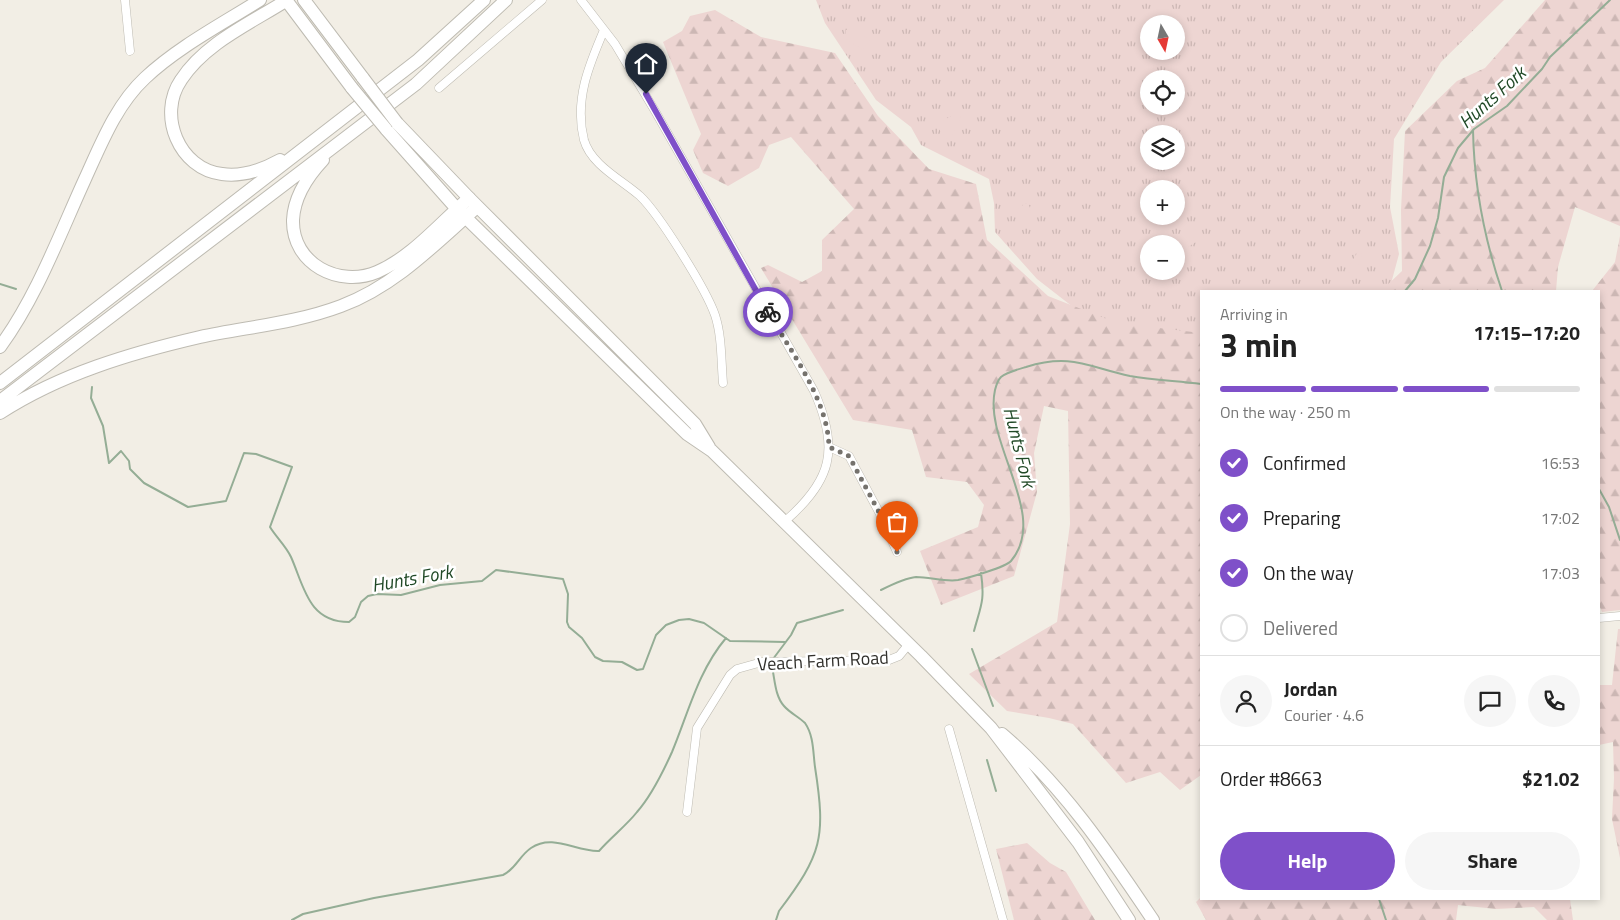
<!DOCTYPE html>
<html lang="en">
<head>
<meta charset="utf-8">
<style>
	body { margin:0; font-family:"Titillium Web",sans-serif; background:#f6f6f6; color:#222; height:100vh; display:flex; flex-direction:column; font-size:19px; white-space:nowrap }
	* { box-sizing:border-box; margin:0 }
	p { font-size:16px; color:#767676 }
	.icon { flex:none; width:28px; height:28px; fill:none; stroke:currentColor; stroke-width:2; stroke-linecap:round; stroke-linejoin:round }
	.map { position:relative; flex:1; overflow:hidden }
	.side { position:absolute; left:1200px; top:290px; width:400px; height:610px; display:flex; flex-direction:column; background:#fff; border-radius:0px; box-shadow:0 2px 8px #0003 }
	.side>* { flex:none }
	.needle { width:32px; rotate:171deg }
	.tools { position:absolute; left:1140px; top:15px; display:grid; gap:10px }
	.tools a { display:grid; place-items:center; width:45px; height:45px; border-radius:50%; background:#fff; box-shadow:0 2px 8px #0003; font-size:25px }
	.pin { position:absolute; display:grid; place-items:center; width:42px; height:42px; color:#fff; margin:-51px -21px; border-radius:50% 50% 50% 0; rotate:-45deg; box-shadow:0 0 5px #0007 }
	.pin .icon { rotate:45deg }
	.courier { position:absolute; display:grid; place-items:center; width:50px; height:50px; margin:-25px; border:4px solid #7f50c9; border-radius:50%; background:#fff; color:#222; box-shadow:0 1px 6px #0007 }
	.headline em { font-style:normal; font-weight:700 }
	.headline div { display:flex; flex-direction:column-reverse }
	.headline { display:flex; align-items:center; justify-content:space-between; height:85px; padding:0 20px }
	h1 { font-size:32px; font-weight:700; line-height:38px }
	.bar { display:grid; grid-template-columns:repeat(4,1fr); gap:8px 5px; align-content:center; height:60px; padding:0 20px }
	.bar i { height:6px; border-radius:4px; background:#e0e0e0 }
	.bar .selected { background:#7f50c9 }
	.bar p { grid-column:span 4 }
	.line { display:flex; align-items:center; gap:12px; padding:0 20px; border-top:1px solid #e0e0e0 }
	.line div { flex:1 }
	.round { display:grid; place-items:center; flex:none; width:52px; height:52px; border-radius:26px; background:#f6f6f6 }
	ol { padding:0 20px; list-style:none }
	li { display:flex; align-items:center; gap:15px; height:55px }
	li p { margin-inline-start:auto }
	li .icon { padding:5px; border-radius:50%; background:#7f50c9; color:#fff; stroke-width:4 }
	li:last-child { color:#767676 }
	li i { width:28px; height:28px; border:2px solid #e0e0e0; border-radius:50% }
	.button { display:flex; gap:10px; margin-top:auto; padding:10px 20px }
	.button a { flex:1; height:58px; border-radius:30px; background:#7f50c9; color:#fff; font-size:20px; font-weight:700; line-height:58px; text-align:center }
	.button a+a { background:#f6f6f6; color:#222 }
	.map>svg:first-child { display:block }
	.grass { fill:url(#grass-tufts); fill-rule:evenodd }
	.forest { fill:url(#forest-firs) }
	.garden { fill:#edd5d2 }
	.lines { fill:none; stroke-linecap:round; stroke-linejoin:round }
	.stream { stroke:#94ad95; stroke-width:2 }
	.minor-casing { stroke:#bebbb2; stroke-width:9 }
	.primary-casing { stroke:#bebbb2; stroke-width:14 }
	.trunk-casing { stroke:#bebbb2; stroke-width:14 }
	.minor { stroke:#fff; stroke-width:8 }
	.primary { stroke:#fff; stroke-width:12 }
	.trunk { stroke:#fff; stroke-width:12 }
	.primary-bridge-casing { stroke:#bebbb2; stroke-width:14; stroke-linecap:butt }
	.primary-bridge { stroke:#fff; stroke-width:12 }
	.done { stroke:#75726d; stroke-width:5; stroke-dasharray:0 9 }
	.route { stroke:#7f50c9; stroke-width:6 }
	.labels { text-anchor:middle; stroke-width:5; stroke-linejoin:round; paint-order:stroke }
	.street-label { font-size:18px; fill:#31302c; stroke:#fff }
	.water-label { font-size:19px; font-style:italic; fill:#204926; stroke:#fff }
</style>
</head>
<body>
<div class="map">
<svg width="1620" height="920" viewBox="0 0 1620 920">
	<defs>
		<pattern id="grass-tufts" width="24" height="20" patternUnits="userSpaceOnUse" patternTransform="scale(1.25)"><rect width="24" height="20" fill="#edd5d2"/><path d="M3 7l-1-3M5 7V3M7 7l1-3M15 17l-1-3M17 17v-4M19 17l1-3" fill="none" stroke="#ccb7b4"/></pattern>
		<pattern id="forest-firs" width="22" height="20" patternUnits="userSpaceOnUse" patternTransform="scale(1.25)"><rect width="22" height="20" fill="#edd5d2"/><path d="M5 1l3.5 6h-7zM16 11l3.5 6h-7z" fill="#ccb7b4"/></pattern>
	</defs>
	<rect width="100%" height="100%" fill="#f2eee5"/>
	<path class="grass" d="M 816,0 L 1504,0 L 1441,62 L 1394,139 L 1390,207 L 1399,254 L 1389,291 L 1201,291 L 1201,338 L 1091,321 L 1037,279 L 995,232 L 994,203 L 989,179 L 921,145 L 911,127 L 876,100 L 825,23 ZM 1149,24 L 1176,24 L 1176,51 L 1149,51 ZM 1149,79 L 1176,79 L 1176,106 L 1149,106 ZM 1149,134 L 1176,134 L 1176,161 L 1149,161 ZM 1149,189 L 1176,189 L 1176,216 L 1149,216 ZM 1149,244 L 1176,244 L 1176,271 L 1149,271 Z"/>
	<path class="forest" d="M 1545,0 L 1620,0 L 1620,226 L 1575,207 L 1558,267 L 1556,291 L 1381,291 L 1402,271 L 1401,210 L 1405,131 L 1457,81 L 1485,68 Z
		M 715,10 L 761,37 L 835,53 L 878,116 L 929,169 L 976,184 L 987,240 L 1048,296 L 1117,323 L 1201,333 L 1201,775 L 1180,790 L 1160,772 L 1126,783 L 1073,724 L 1049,718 L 1007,711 L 969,674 L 1057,622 L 1070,524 L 1068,411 L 1044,406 L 1034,453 L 1037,492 L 1014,576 L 941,605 L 920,551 L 978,527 L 984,505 L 967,482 L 926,477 L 912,430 L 853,420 L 761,268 L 768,265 L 802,282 L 822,271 L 822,240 L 854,209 L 791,137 L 769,145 L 759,168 L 728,186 L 703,173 L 693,150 L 701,134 L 663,42 L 682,31 L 690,16 Z
		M 1620,236 L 1620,610 L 1602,612 L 1599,605 L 1599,291 L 1592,291 L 1615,262 Z
		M 1618,629 L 1620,629 L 1620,858 L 1612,819 L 1614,778 L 1613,742 L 1599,745 L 1599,685 L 1612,685 Z
		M 1027,843 L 1050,863 L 1066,872 L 1095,920 L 1014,920 L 996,849 Z
		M 1201,897 L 1201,899 L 1570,899 L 1573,920 L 1547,920 L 1534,907 L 1496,909 L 1458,905 L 1456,920 L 1206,920 L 1196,902 Z"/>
	<path class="garden" d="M 852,27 L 861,35 L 870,39 L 863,50 L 846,39 L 846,30 Z
		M 955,114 L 960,116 C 961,122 953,137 947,139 L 940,131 L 940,122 Z
		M 1027,203 C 1032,207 1031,217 1029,223 L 1022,224 L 1016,219 L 1019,207 Z
		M 1181,237 L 1195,238 L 1197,241 L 1184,250 L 1179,247 L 1177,241 Z
		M 1359,250 L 1362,254 L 1358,267 L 1358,276 L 1351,276 L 1347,269 Z"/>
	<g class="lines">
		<path class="stream" d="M 1473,130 C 1474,185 1484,238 1502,291
			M 0,284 L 16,289
			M 1405,291 L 1415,279 L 1430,246 L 1438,218 L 1444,177 L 1458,148 L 1474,129 L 1507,106 L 1542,69 L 1550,57 L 1610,0
			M 92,387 L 91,398 L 103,426 L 109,463 L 121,451 L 129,461 L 130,469 L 144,483 L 188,507 L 226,501 L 244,453 L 256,454 L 292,467 L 270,527 C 276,537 286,546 291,557 C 304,586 308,622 349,622 L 355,617 L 361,602 L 368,596 L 377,594 L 401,595 L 440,585 L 482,581 L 496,570 L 563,579 L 568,594 L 567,622 L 569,627 L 582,638 L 595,657 L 603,661 L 622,662 L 637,670 L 643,669 L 656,635 L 666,625 L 679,620 L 689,619 L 704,623 L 730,641 L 785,642
			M 1599,489 L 1609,507 L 1620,540
			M 881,590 C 891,585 905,578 916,577 C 930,577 945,582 958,580 C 968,578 1006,567 1011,561 C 1050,515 983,443 995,390 C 996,386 998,380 1001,377 C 1007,372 1019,369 1026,367 C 1071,353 1088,367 1130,376 C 1153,380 1178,381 1201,384
			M 974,631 C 981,605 985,601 981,573
			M 972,649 L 993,706
			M 773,659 L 791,635 L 797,623 L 843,610
			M 772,667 C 775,680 775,696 784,706 C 790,713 799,717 805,723 C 814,736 813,753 815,767 C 826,838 822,854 779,911 L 776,920
			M 987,760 L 996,791
			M 1379,899 L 1386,920
			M 292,920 L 303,914 L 374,898 L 503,875 C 516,869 519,856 531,848 C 553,833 576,852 599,851 C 611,837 626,826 637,812 C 652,795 663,772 672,752 C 688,714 698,671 726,638"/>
		<defs>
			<path id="minor" d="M 125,0 L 130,51
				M 581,0 L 615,44 L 655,111 L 814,391 C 840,449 832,481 784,522
				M 604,30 C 589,65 574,100 584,140 C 591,165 622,180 640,196 C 659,214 706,289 715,315 C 722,336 721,360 723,383
				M 439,88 L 542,0
				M 829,447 L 849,456 L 880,514 L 897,552
				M 1599,618 L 1620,616
				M 949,729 L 1003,920
				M 687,812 L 697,728 L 730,675 L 737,669 L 762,662 L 889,660 L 899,656 L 909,644"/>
			<path id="primary" d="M 286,0 L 352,88
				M 304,0 L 363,78
				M 397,123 L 469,198 L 695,424 L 709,447
				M 386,129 L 457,209 L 687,434 L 712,451 L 921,656 L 991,728 L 1078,842 L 1129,920
				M 1002,734 C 1064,787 1108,853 1153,920"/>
			<path id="trunk" d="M 280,160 C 262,170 242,177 222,174 C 179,169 157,115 181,80 C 205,43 251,23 287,0
				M 323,160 C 308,176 294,197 293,220 C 292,264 339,288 377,272 C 412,257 440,223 469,198
				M 0,347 C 37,296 59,236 85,179 C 101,144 116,105 145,78 C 178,47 222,24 260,0
				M 0,383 L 418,60 L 484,0
				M 0,401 L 416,84 L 506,0
				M 0,413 C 60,374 131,353 200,337 C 247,327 296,323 341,306 C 395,286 435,244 477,207"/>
		</defs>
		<use href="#minor" class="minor-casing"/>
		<use href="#primary" class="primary-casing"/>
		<use href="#trunk" class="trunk-casing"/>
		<use href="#minor" class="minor"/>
		<use href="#primary" class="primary"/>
		<use href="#trunk" class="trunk"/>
		<defs>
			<path id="primary-bridge" d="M 363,78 L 397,123
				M 352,88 L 386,129"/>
		</defs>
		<use href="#primary-bridge" class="primary-bridge-casing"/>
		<use href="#primary-bridge" class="primary-bridge"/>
	</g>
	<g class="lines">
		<path class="done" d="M 768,312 C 791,352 828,400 829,447 L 849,456 L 880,514 L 897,552"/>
		<path class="route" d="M 646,94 L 768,312"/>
	</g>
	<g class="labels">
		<g class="street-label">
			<text transform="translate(823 661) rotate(-3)" y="6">Veach Farm Road</text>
		</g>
		<g class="water-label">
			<text transform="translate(1492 97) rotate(-42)" y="7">Hunts Fork</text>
			<text transform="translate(1020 447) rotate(76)" y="7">Hunts Fork</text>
			<text transform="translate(412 578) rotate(-10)" y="7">Hunts Fork</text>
		</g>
	</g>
</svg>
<div class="tools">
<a><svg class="needle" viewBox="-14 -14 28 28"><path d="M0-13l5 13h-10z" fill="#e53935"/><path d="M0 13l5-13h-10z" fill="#767676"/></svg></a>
<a><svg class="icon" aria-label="locate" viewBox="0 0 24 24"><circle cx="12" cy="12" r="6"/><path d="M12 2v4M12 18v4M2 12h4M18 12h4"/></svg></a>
<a><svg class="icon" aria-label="layers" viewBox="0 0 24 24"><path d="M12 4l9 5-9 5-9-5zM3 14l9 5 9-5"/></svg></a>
<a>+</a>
<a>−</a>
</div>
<div class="pin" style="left:897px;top:552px;background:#ea580c"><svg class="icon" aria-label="bag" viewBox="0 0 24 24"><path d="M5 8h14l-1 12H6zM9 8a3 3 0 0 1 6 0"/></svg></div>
<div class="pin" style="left:646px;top:94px;background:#1f2937"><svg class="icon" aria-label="home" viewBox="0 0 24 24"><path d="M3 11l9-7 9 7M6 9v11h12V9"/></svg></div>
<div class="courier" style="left:768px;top:312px"><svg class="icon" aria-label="bike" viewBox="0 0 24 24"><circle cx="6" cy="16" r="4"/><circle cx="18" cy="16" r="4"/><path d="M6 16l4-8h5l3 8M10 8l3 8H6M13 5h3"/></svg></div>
<section class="side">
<div class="headline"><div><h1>3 min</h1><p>Arriving in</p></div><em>17:15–17:20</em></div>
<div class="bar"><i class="selected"></i><i class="selected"></i><i class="selected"></i><i></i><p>On the way · 250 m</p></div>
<ol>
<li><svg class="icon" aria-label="check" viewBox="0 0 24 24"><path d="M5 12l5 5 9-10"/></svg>Confirmed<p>16:53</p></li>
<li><svg class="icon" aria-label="check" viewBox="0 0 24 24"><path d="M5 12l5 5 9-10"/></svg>Preparing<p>17:02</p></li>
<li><svg class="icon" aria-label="check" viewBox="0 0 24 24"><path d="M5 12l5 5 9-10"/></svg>On the way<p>17:03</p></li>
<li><i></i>Delivered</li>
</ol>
<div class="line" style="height:90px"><a class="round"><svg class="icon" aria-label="person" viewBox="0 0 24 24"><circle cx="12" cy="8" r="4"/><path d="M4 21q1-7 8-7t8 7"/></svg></a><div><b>Jordan</b><p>Courier · 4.6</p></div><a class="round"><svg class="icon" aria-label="chat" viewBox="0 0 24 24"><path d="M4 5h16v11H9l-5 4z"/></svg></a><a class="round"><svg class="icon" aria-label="phone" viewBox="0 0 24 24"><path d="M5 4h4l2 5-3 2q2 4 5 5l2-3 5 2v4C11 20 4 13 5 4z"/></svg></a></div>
<div class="line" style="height:65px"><div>Order #8663</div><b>$21.02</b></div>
<div class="button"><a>Help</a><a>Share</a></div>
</section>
</div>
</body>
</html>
